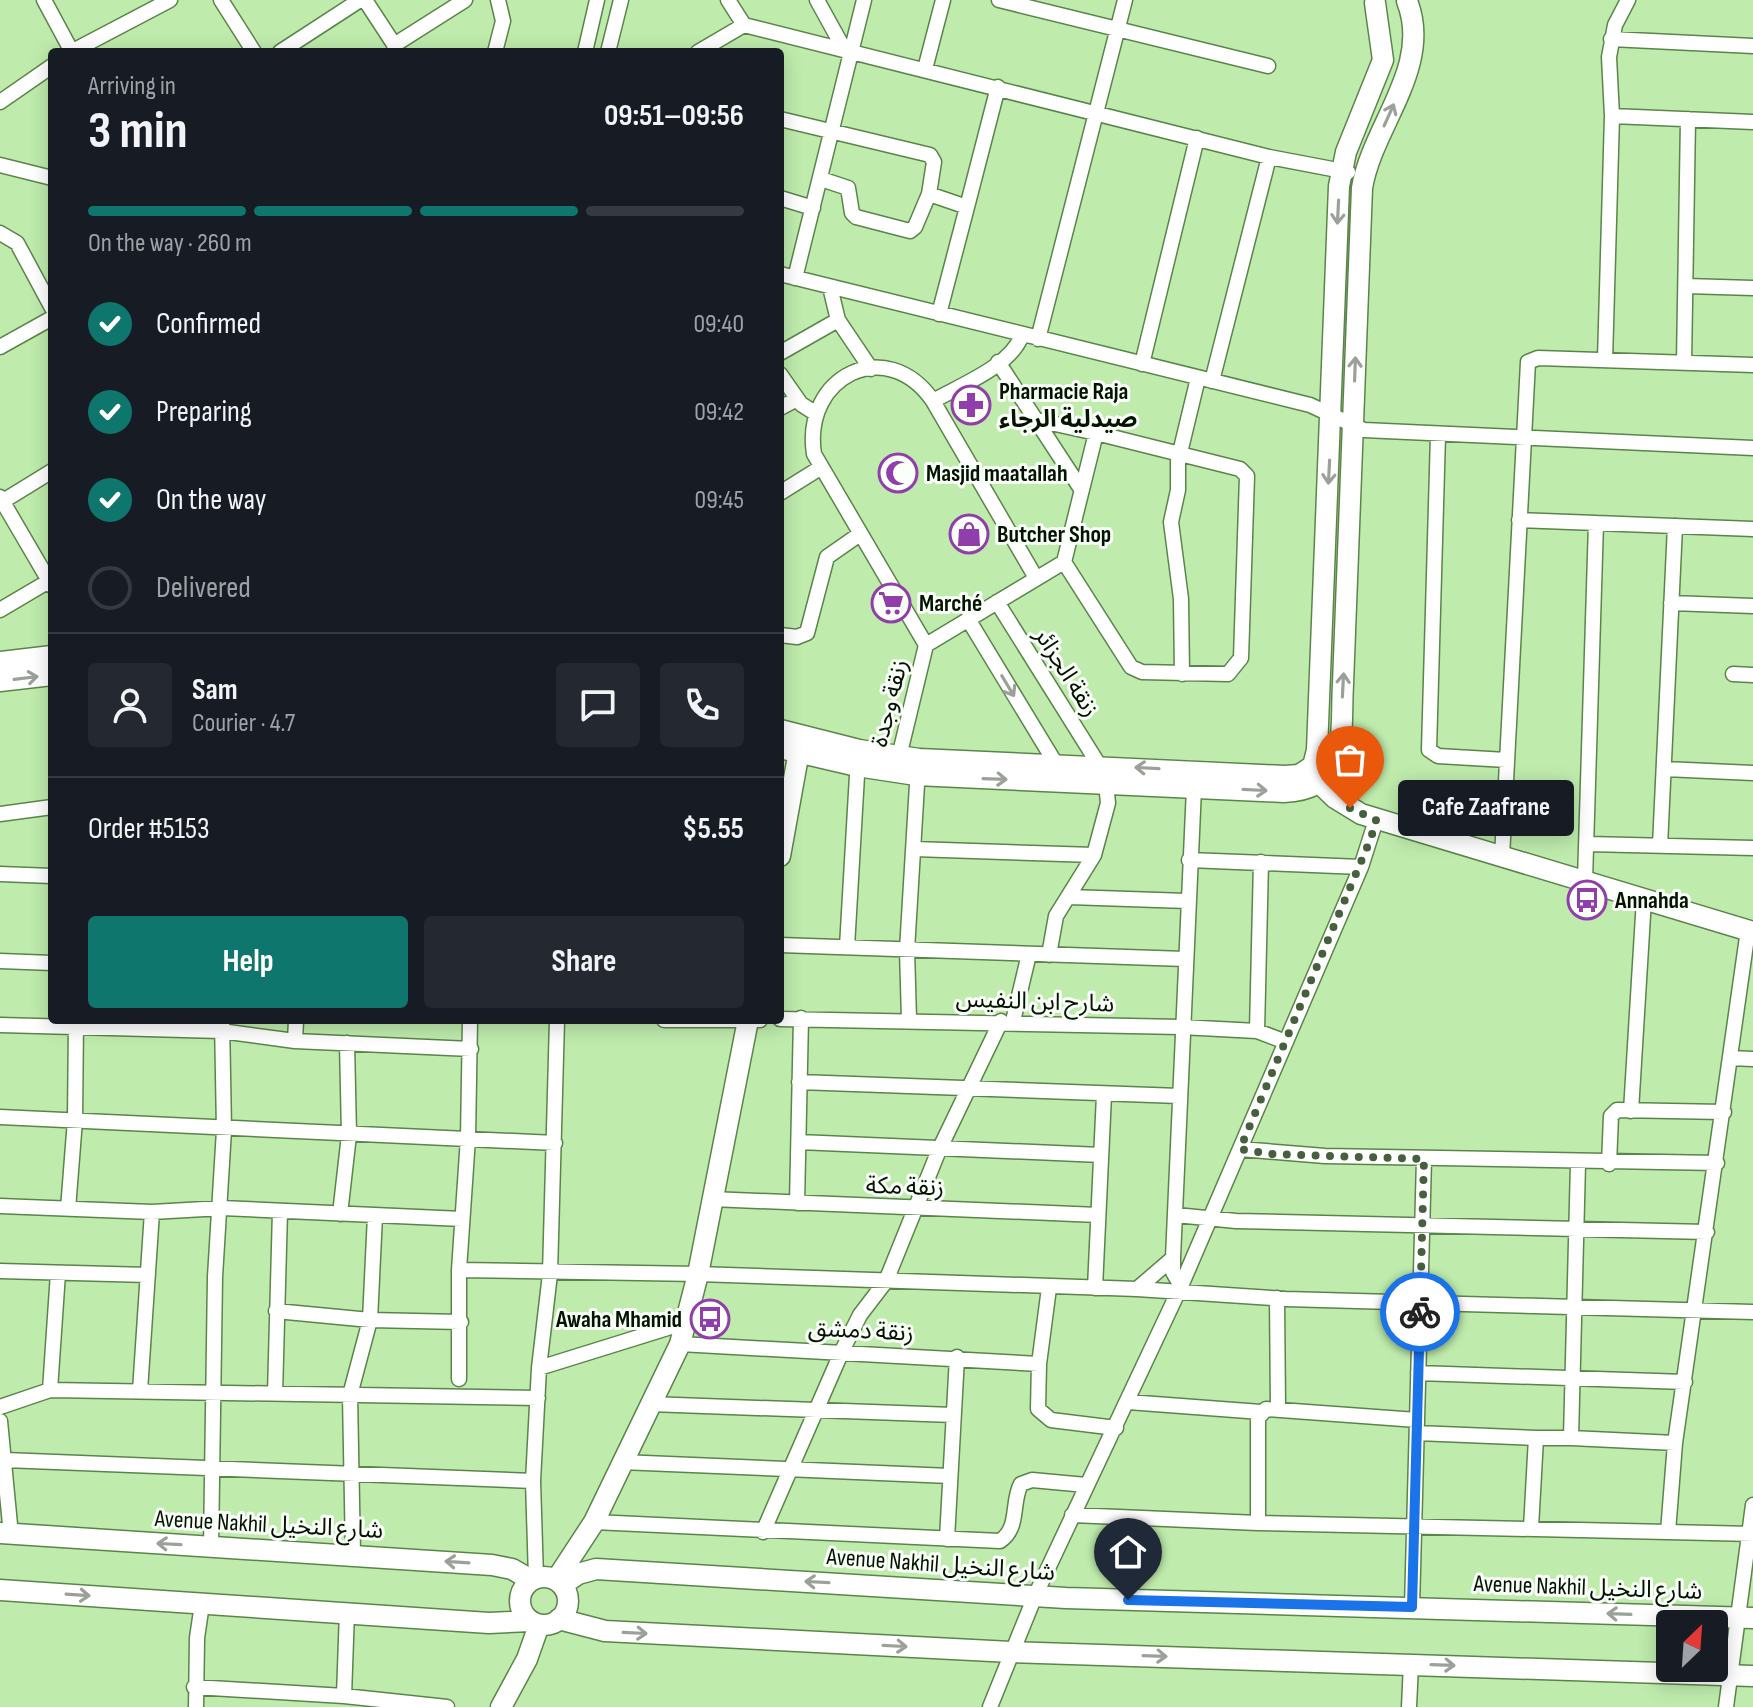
<!DOCTYPE html>
<html lang="en">
<head>
<meta charset="utf-8">
<style>
	body { margin:0; font-family:"Sofia Sans Condensed","Noto Sans Arabic",sans-serif; background:#242831; color:#f1f3f6; height:100vh; display:flex; flex-direction:column; font-size:30px; white-space:nowrap }
	* { box-sizing:border-box; margin:0 }
	p { font-size:26px; color:#9ea1a6 }
	.icon { flex:none; width:44px; height:44px; fill:none; stroke:currentColor; stroke-width:2; stroke-linecap:round; stroke-linejoin:round }
	.map { position:relative; flex:1; overflow:hidden }
	.side { position:absolute; left:48px; top:48px; width:736px; height:976px; display:flex; flex-direction:column; background:#171b24; border-radius:8px; box-shadow:0 4px 20px #0003 }
	.side>* { flex:none }
	.needle { width:52px; rotate:25deg }
	.buttons { position:absolute; left:1656px; top:1610px; display:grid; gap:16px }
	.buttons a { display:grid; place-items:center; width:72px; height:72px; border-radius:8px; background:#171b24; box-shadow:0 4px 20px #0003; font-size:40px }
	.pin { position:absolute; display:grid; place-items:center; width:68px; height:68px; color:#fff; margin:-82px -34px; border-radius:50% 50% 50% 0; rotate:-45deg; box-shadow:0 0 8px #0007 }
	.pin .icon { rotate:45deg }
	.courier { position:absolute; display:grid; place-items:center; width:80px; height:80px; margin:-40px; border:6px solid #1a73e8; border-radius:50%; background:#fff; color:#222; box-shadow:0 2px 10px #0007 }
	.bubble { position:absolute; height:56px; border-radius:8px; background:#171b24; box-shadow:0 4px 20px #0003; font-size:26px; font-weight:700; line-height:56px; text-align:center }
	.headline em { font-style:normal; font-weight:700 }
	.headline div { display:flex; flex-direction:column-reverse }
	.headline { display:flex; align-items:center; justify-content:space-between; height:136px; padding:0 40px }
	h1 { font-size:52px; font-weight:700; line-height:60px }
	.bar { display:grid; grid-template-columns:repeat(4,1fr); gap:12px 8px; align-content:center; height:96px; padding:0 40px }
	.bar i { height:10px; border-radius:6px; background:#363941 }
	.bar .on { background:#0f766e }
	.bar p { grid-column:span 4 }
	.line { display:flex; align-items:center; gap:20px; padding:0 40px; border-top:2px solid #363941 }
	.line div { flex:1 }
	.round { display:grid; place-items:center; flex:none; width:84px; height:84px; border-radius:8px; background:#242831 }
	ol { padding:0 40px; list-style:none }
	li { display:flex; align-items:center; gap:24px; height:88px }
	li p { margin-inline-start:auto }
	li .icon { padding:8px; border-radius:50%; background:#0f766e; color:#fff; stroke-width:4 }
	li:last-child { color:#9ea1a6 }
	li i { width:44px; height:44px; border:4px solid #363941; border-radius:50% }
	.action { display:flex; gap:16px; margin-top:auto; padding:16px 40px }
	.action a { flex:1; height:92px; border-radius:8px; background:#0f766e; color:#fff; font-size:32px; font-weight:700; line-height:92px; text-align:center }
	.action a+a { background:#242831; color:#f1f3f6 }
	.map>svg:first-child { display:block }
	.lines { fill:none; stroke-linecap:round; stroke-linejoin:round }
	.street-casing { stroke:#5b844a; stroke-width:17 }
	.secondary-casing { stroke:#5b844a; stroke-width:23 }
	.street { stroke:#fff; stroke-width:14 }
	.secondary { stroke:#fff; stroke-width:20 }
	.oneway { stroke:#9ba199 }
	.done { stroke:#46603d; stroke-width:8; stroke-dasharray:0 14.4 }
	.route { stroke:#1a73e8; stroke-width:10 }
	.labels { text-anchor:middle; stroke-width:6; stroke-linejoin:round; paint-order:stroke }
	.poi-label { font-size:24px; font-weight:bold; fill:#051401; stroke:#fafff9; text-anchor:start }
	.street-label { font-size:24px; fill:#051401; stroke:#fafff9 }
</style>
</head>
<body>
<div class="map">
<svg width="1753" height="1707" viewBox="0 0 1753 1707">
	<rect width="100%" height="100%" fill="#bfecad"/>
	<g class="lines">
		<defs>
			<path id="street" d="M 44,0 L 72,52
				M 221,0 L 254,52
				M 365,0 L 399,52
				M 728,0 L 744,25 L 1269,157 L 1348,172
				M 817,0 L 844,49
				M 999,0 L 1268,66
				M 1611,39 L 1753,46
				M 394,45 L 465,0
				M 71,52 L 170,0
				M 280,52 L 360,0
				M 495,52 L 503,21 L 498,0
				M 585,52 L 597,0
				M 608,52 L 621,0
				M 698,52 L 744,25
				M 925,69 L 943,0
				M 0,102 L 52,66
				M 1612,116 L 1753,122
				M 780,119 L 930,155 L 934,162 L 929,194 L 967,207 L 939,314
				M 0,165 L 52,178
				M 821,179 L 848,188 L 852,213 L 856,217 L 910,231 L 915,227 L 929,194
				M 780,198 L 813,208
				M 967,207 L 998,87
				M 0,233 L 17,243 L 52,308
				M 780,274 L 1310,405 L 1364,430 L 1753,448
				M 795,278 L 864,0
				M 1686,286 L 1753,288
				M 838,320 L 871,369
				M 1038,339 L 1125,0
				M 0,347 L 52,318
				M 780,353 L 838,320 L 830,287
				M 1605,360 L 1612,116 L 1609,57 L 1615,25 L 1628,0
				M 998,362 L 1081,489
				M 1684,363 L 1688,119
				M 1142,364 L 1197,138
				M 780,374 L 801,404 L 815,413
				M 1212,381 L 1269,157
				M 933,401 C 961,385 1011,366 1022,335
				M 780,408 L 797,399
				M 1037,420 L 1096,433
				M 1096,433 L 1240,469 L 1247,476 L 1241,658 L 1228,674 L 1142,672 L 1131,667 L 1064,562 Z
				M 1438,435 L 1429,750 L 1438,756 L 1506,760
				M 780,493 L 820,468
				M 0,497 L 52,586
				M 0,503 L 52,471
				M 1519,520 L 1753,529
				M 997,602 L 1099,765 L 1106,784 L 1108,803 L 1094,855 L 1056,916 L 1049,955
				M 1671,603 L 1753,606
				M 0,610 L 49,581
				M 968,619 L 1059,769
				M 780,635 L 797,637 L 807,633 L 827,557 L 860,534
				M 926,645 L 814,454 C 802,376 887,334 933,401 L 1036,578
				M 926,645 L 1064,562
				M 1182,674 L 1181,599 L 1171,522 L 1178,490 L 1178,461 L 1198,378
				M 1733,674 L 1753,675
				M 897,765 L 926,645
				M 1665,769 L 1753,773
				M 0,814 L 52,807
				M 1588,844 L 1753,848
				M 1660,846 L 1675,526
				M 914,849 L 1094,855
				M 1502,857 L 1528,362 L 1538,358 L 1753,365
				M 1189,860 L 1361,867
				M 0,874 L 52,876
				M 1585,880 L 1596,523
				M 1069,897 L 1187,901
				M 780,945 L 1185,959
				M 847,947 L 858,758
				M 0,961 L 52,963
				M 780,1019 L 1181,1027 L 1257,1031 L 1286,1042
				M 909,1019 L 907,950 L 918,768
				M 664,1020 L 760,1020
				M 1013,1021 L 1029,954
				M 0,1025 L 221,1031 L 295,1041 L 471,1049
				M 1257,1031 L 1261,862
				M 295,1041 L 296,1020
				M 1730,1058 L 1753,1059
				M 799,1082 L 1179,1096
				M 1631,1111 L 1644,899
				M 0,1117 L 555,1143
				M 799,1142 L 1101,1155
				M 1240,1149 L 1325,1156 L 1717,1163
				M 1578,1163 L 1571,1438 L 1675,1443
				M 1609,1164 L 1611,1116 L 1617,1110 L 1724,1112
				M 711,1199 L 1098,1215
				M 797,1203 L 801,1018
				M 0,1206 L 152,1212 L 222,1208 L 462,1219
				M 68,1209 L 75,1120 L 76,1020
				M 340,1214 L 349,1135 L 347,1043
				M 1176,1215 L 1236,1221 L 1707,1232
				M 459,1270 L 698,1274 L 1137,1289 L 1286,1299 L 1753,1312
				M 0,1271 L 148,1275
				M 1181,1286 L 1173,1272 L 1173,1258 L 1194,788
				M 1049,1288 L 1039,1364 L 1038,1409 L 1051,1420 L 1116,1428
				M 1095,1288 L 1104,1095
				M 1137,1289 L 1173,1258
				M 1277,1298 L 1278,1409
				M 276,1311 L 370,1320 L 461,1322
				M 680,1344 L 1039,1364
				M 539,1368 L 687,1322
				M 1418,1373 L 1685,1382
				M 459,1379 L 459,1270 L 468,1138 L 470,1020
				M 50,1390 L 58,1273
				M 140,1391 L 152,1212
				M 275,1394 L 280,1211
				M 1128,1402 L 1261,1412
				M 650,1404 L 953,1415
				M 0,1407 L 50,1390 L 538,1398
				M 0,1421 L 11,1535
				M 1417,1433 L 1536,1438
				M 5,1460 L 533,1481
				M 621,1462 L 950,1476
				M 1072,1515 L 1258,1523 L 1668,1532 L 1675,1443 L 1748,930
				M 594,1522 L 1000,1541 C 1020,1528 1011,1502 1021,1484 L 1032,1480 L 1086,1485
				M 1258,1523 L 1258,1418 L 1266,1409 L 1417,1420
				M 1531,1528 L 1536,1438 L 1571,1438
				M 763,1532 L 842,1351 L 860,1315 L 886,1281 L 939,1150 L 1001,1021
				M 1668,1532 L 1753,1534
				M 947,1539 L 957,1357
				M 211,1547 L 215,1277 L 224,1130 L 222,1020
				M 353,1555 L 350,1395 L 370,1320 L 375,1216
				M 536,1578 L 533,1481 L 539,1368 L 550,1274 L 557,1020
				M 1412,1607 L 1424,1159
				M 194,1687 L 344,1696 L 447,1707
				M 344,1696 L 347,1611
				M 196,1707 L 197,1638 L 202,1604
				M 990,1707 L 1035,1596 L 1181,1286 L 1361,867 L 1376,820
				M 1409,1707 L 1411,1664
				M 1726,1707 L 1753,1505"/>
			<path id="secondary" d="M 0,662 L 52,656
				M 0,681 L 52,675
				M 780,730 L 859,750 L 919,759 L 1285,776 L 1299,775 L 1313,766 L 1317,750 L 1339,186 L 1346,152 L 1383,60 L 1375,3
				M 780,748 L 857,766 L 916,775 L 1284,792 C 1351,789 1340,735 1343,684 L 1362,188 C 1372,126 1433,67 1407,1
				M 1310,774 L 1335,798 L 1361,814 L 1753,932
				M 780,856 L 801,740
				M 0,1533 L 492,1565 L 512,1569 L 531,1580
				M520 1601a24 24 0 1 1 48 0a24 24 0 1 1-48 0Z
				M 556,1580 L 594,1522 L 680,1344 L 698,1274 L 748,1020
				M 562,1585 L 578,1574 L 596,1569 L 1066,1598 L 1753,1618
				M 0,1590 L 489,1623 L 530,1621
				M 559,1619 L 605,1631 L 1011,1652 L 1753,1676
				M 501,1707 L 527,1659 L 539,1625"/>
		</defs>
		<use href="#street" class="street-casing"/>
		<use href="#secondary" class="secondary-casing"/>
		<use href="#street" class="street"/>
		<use href="#secondary" class="secondary"/>
	</g>
	<defs><path id="oneway-shaft" d="M-6 0H5M1.5-3L5.5 0L1.5 3" fill="none" stroke-width="1.6" stroke-linecap="round" stroke-linejoin="round" transform="scale(2)"/></defs>
	<g class="oneway">
		<use href="#oneway-shaft" transform="translate(1389 115) rotate(-66)"/>
		<use href="#oneway-shaft" transform="translate(1338 212) rotate(93)"/>
		<use href="#oneway-shaft" transform="translate(1355 369) rotate(-88)"/>
		<use href="#oneway-shaft" transform="translate(1329 472) rotate(93)"/>
		<use href="#oneway-shaft" transform="translate(26 678) rotate(-7)"/>
		<use href="#oneway-shaft" transform="translate(1343 685) rotate(-87)"/>
		<use href="#oneway-shaft" transform="translate(1008 686) rotate(59)"/>
		<use href="#oneway-shaft" transform="translate(1147 768) rotate(-177)"/>
		<use href="#oneway-shaft" transform="translate(995 779) rotate(2)"/>
		<use href="#oneway-shaft" transform="translate(1255 790) rotate(3)"/>
		<use href="#oneway-shaft" transform="translate(169 1544) rotate(-177)"/>
		<use href="#oneway-shaft" transform="translate(457 1562) rotate(-176)"/>
		<use href="#oneway-shaft" transform="translate(817 1582) rotate(-177)"/>
		<use href="#oneway-shaft" transform="translate(78 1595) rotate(4)"/>
		<use href="#oneway-shaft" transform="translate(1619 1614) rotate(-178)"/>
		<use href="#oneway-shaft" transform="translate(635 1633) rotate(3)"/>
		<use href="#oneway-shaft" transform="translate(895 1646) rotate(3)"/>
		<use href="#oneway-shaft" transform="translate(1155 1656) rotate(2)"/>
		<use href="#oneway-shaft" transform="translate(1443 1665) rotate(2)"/>
	</g>
	<g class="lines">
		<path class="done" d="M 1350,808 L 1376,820 L 1371,838 L 1240,1149 L 1270,1154 L 1424,1159 L 1420,1312"/>
		<path class="route" d="M 1128,1600 L 1412,1607 L 1420,1312"/>
	</g>
	<defs>
		<symbol id="pharmacy-ring" viewBox="-11 -11 22 22"><circle r="9.5" fill="#fafff9" stroke="#913dac" stroke-width="1.5"/><path d="M-2-6h4v4h4v4h-4v4h-4v-4h-4v-4h4Z" fill="#913dac"/></symbol>
		<symbol id="mosque-ring" viewBox="-11 -11 22 22"><circle r="9.5" fill="#fafff9" stroke="#913dac" stroke-width="1.5"/><path d="M3.5-4.9A6 6 0 1 0 3.5 4.9A5 5 0 1 1 3.5-4.9Z" fill="#913dac"/></symbol>
		<symbol id="shop-ring" viewBox="-11 -11 22 22"><circle r="9.5" fill="#fafff9" stroke="#913dac" stroke-width="1.5"/><path d="M-5-2.5h2.3a2.7 3.5 0 0 1 5.4 0H5L5.5 6h-11ZM-1.5-2.5h3a1.5 2.3 0 0 0-3 0Z" fill="#913dac"/></symbol>
		<symbol id="supermarket-ring" viewBox="-11 -11 22 22"><circle r="9.5" fill="#fafff9" stroke="#913dac" stroke-width="1.5"/><path d="M-6-5.5h2.5l.6 2H6L4.5 2H-2.5L-4.4-4H-6ZM-1.5 3.2a1.3 1.3 0 1 0 .1 0ZM3 3.2a1.3 1.3 0 1 0 .1 0Z" fill="#913dac"/></symbol>
		<symbol id="bus-ring" viewBox="-11 -11 22 22"><circle r="9.5" fill="#fafff9" stroke="#913dac" stroke-width="1.5"/><path d="M-5-6H5V4H4V6H2V4H-2V6H-4V4H-5ZM-3.5-4V0h7V-4ZM-3.5 1.2v1.5H-2V1.2ZM2 1.2v1.5H3.5V1.2Z" fill="#913dac"/></symbol>
	</defs>
	<g fill-rule="evenodd">
		<use href="#pharmacy-ring" x="949" y="383" width="44" height="44"/>
		<use href="#mosque-ring" x="876" y="451" width="44" height="44"/>
		<use href="#shop-ring" x="947" y="512" width="44" height="44"/>
		<use href="#supermarket-ring" x="869" y="581" width="44" height="44"/>
		<use href="#bus-ring" x="1565" y="878" width="44" height="44"/>
		<use href="#bus-ring" x="688" y="1297" width="44" height="44"/>
	</g>
	<g class="labels">
		<g class="poi-label">
			<text x="999" y="399">Pharmacie Raja<tspan x="999" dy="28">صيدلية الرجاء</tspan></text>
			<text x="926" y="481">Masjid maatallah</text>
			<text x="997" y="542">Butcher Shop</text>
			<text x="919" y="611">Marché</text>
			<text x="1615" y="908">Annahda</text>
			<text x="682" y="1327" text-anchor="end">Awaha Mhamid</text>
		</g>
		<g class="street-label">
			<text transform="translate(1067 672) rotate(58)" y="8">زنقة الجزائر</text>
			<text transform="translate(889 703) rotate(-76)" y="8">زنقة وجدة</text>
			<text transform="translate(1035 1001) rotate(2)" y="8">شارح ابن النفيس</text>
			<text transform="translate(905 1186) rotate(2)" y="8">زنقة مكة</text>
			<text transform="translate(861 1330) rotate(3)" y="8">زنقة دمشق</text>
			<text transform="translate(269 1524) rotate(3)" y="8">Avenue Nakhil شارع النخيل</text>
			<text transform="translate(941 1564) rotate(4)" y="8">Avenue Nakhil شارع النخيل</text>
			<text transform="translate(1588 1587) rotate(2)" y="8">Avenue Nakhil شارع النخيل</text>
		</g>
	</g>
</svg>
<div class="buttons">
<a><svg class="needle" viewBox="-14 -14 28 28"><path d="M0-13l5 13h-10z" fill="#e53935"/><path d="M0 13l5-13h-10z" fill="#9ea1a6"/></svg></a>
</div>
<div class="pin" style="left:1350px;top:808px;background:#ea580c"><svg class="icon" aria-label="bag" viewBox="0 0 24 24"><path d="M5 8h14l-1 12H6zM9 8a3 3 0 0 1 6 0"/></svg></div>
<div class="pin" style="left:1128px;top:1600px;background:#1f2937"><svg class="icon" aria-label="home" viewBox="0 0 24 24"><path d="M3 11l9-7 9 7M6 9v11h12V9"/></svg></div>
<div class="courier" style="left:1420px;top:1312px"><svg class="icon" aria-label="bike" viewBox="0 0 24 24"><circle cx="6" cy="16" r="4"/><circle cx="18" cy="16" r="4"/><path d="M6 16l4-8h5l3 8M10 8l3 8H6M13 5h3"/></svg></div>
<div class="bubble" style="left:1398px;top:780px;width:176px">Cafe Zaafrane</div>
<section class="side">
<div class="headline"><div><h1>3 min</h1><p>Arriving in</p></div><em>09:51–09:56</em></div>
<div class="bar"><i class="on"></i><i class="on"></i><i class="on"></i><i></i><p>On the way · 260 m</p></div>
<ol>
<li><svg class="icon" aria-label="check" viewBox="0 0 24 24"><path d="M5 12l5 5 9-10"/></svg>Confirmed<p>09:40</p></li>
<li><svg class="icon" aria-label="check" viewBox="0 0 24 24"><path d="M5 12l5 5 9-10"/></svg>Preparing<p>09:42</p></li>
<li><svg class="icon" aria-label="check" viewBox="0 0 24 24"><path d="M5 12l5 5 9-10"/></svg>On the way<p>09:45</p></li>
<li><i></i>Delivered</li>
</ol>
<div class="line" style="height:144px"><a class="round"><svg class="icon" aria-label="person" viewBox="0 0 24 24"><circle cx="12" cy="8" r="4"/><path d="M4 21q1-7 8-7t8 7"/></svg></a><div><b>Sam</b><p>Courier · 4.7</p></div><a class="round"><svg class="icon" aria-label="chat" viewBox="0 0 24 24"><path d="M4 5h16v11H9l-5 4z"/></svg></a><a class="round"><svg class="icon" aria-label="phone" viewBox="0 0 24 24"><path d="M5 4h4l2 5-3 2q2 4 5 5l2-3 5 2v4C11 20 4 13 5 4z"/></svg></a></div>
<div class="line" style="height:104px"><div>Order #5153</div><b>$5.55</b></div>
<div class="action"><a>Help</a><a>Share</a></div>
</section>
</div>
</body>
</html>
